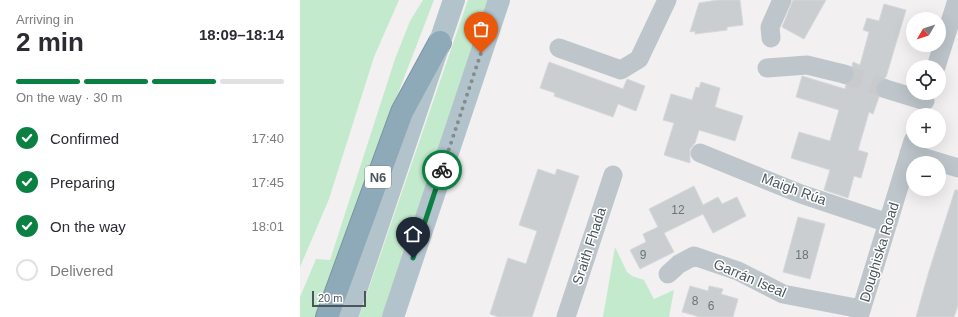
<!DOCTYPE html>
<html lang="en">
<head>
<meta charset="utf-8">
<style>
	body { margin:0; font-family:Arial,sans-serif; background:#f7f7f7; color:#2b2b33; height:100vh; display:flex; flex-direction:column; font-size:15px; white-space:nowrap }
	* { box-sizing:border-box; margin:0 }
	p { font-size:13px; color:#7c7c81 }
	.icon { flex:none; width:22px; height:22px; fill:none; stroke:currentColor; stroke-width:2; stroke-linecap:round; stroke-linejoin:round }
	.map { position:relative; flex:1; overflow:hidden }
	.sheet { display:flex; flex-direction:column; background:#fff; width:300px }
	.sheet>* { flex:none }
	.needle { width:26px; rotate:231deg }
	.tools { position:absolute; left:606px; top:12px; display:grid; gap:8px }
	.tools a { display:grid; place-items:center; width:40px; height:40px; border-radius:50%; background:#fff; box-shadow:0 4px 16px #0002; font-size:20px }
	.scale { position:absolute; left:12px; bottom:10px; width:54px; box-sizing:border-box; padding-left:4px; border:2px solid #4a565b; border-top:0; font-size:11px; line-height:14px; white-space:nowrap; color:#4a565b; -webkit-text-stroke:3px #fff; paint-order:stroke }
	.pin { position:absolute; display:grid; place-items:center; width:34px; height:34px; color:#fff; margin:-41px -17px; border-radius:50% 50% 50% 0; rotate:-45deg; box-shadow:0 0 4px #0007 }
	.pin .icon { rotate:45deg }
	.courier { position:absolute; display:grid; place-items:center; width:40px; height:40px; margin:-20px; border:3px solid #0b8043; border-radius:50%; background:#fff; color:#222; box-shadow:0 1px 5px #0007 }
	.head em { font-style:normal; font-weight:800 }
	.head div { display:flex; flex-direction:column-reverse }
	.head { display:flex; align-items:center; justify-content:space-between; height:68px; padding:0 16px }
	h1 { font-size:26px; font-weight:800; line-height:30px }
	.bar { display:grid; grid-template-columns:repeat(4,1fr); gap:6px 4px; align-content:center; height:48px; padding:0 16px }
	.bar i { height:5px; border-radius:3px; background:#e1e1e2 }
	.bar .active { background:#0b8043 }
	.bar p { grid-column:span 4 }
	ol { padding:0 16px; list-style:none }
	li { display:flex; align-items:center; gap:12px; height:44px }
	li p { margin-inline-start:auto }
	li .icon { padding:4px; border-radius:50%; background:#0b8043; color:#fff; stroke-width:4 }
	li:last-child { color:#7c7c81 }
	li i { width:22px; height:22px; border:2px solid #e1e1e2; border-radius:50% }
	main { display:flex; flex:1; min-height:0 }
	.map>svg:first-child { display:block }
	.green { fill:#c4eacd }
	.building { fill:#cbced1; stroke:#d5d8db }
	.lines { fill:none; stroke-linecap:round; stroke-linejoin:round }
	.minor-tunnel { stroke:#c8cacc; stroke-width:19; stroke-dasharray:19 10; stroke-linecap:butt }
	.highway-casing { stroke:#7995a5; stroke-width:24 }
	.minor { stroke:#bec6cb; stroke-width:19 }
	.major { stroke:#b3c3cb; stroke-width:22 }
	.highway { stroke:#8eaab9; stroke-width:22 }
	.done { stroke:#858c90; stroke-width:4; stroke-dasharray:0 7.2 }
	.route { stroke:#0b8043; stroke-width:5 }
	.labels { text-anchor:middle; stroke-width:3; stroke-linejoin:round; paint-order:stroke }
	.number-label { font-size:12px; fill:#6a7478 }
	.shield { fill:#fff; stroke:#80898c; stroke-width:1 }
	.shield-label { font-size:13px; font-weight:bold; fill:#4a565b }
	.street-label { font-size:14px; fill:#4a565b; stroke:#fff }
</style>
</head>
<body>
<main>
<section class="sheet">
<div class="head"><div><h1>2 min</h1><p>Arriving in</p></div><em>18:09–18:14</em></div>
<div class="bar"><i class="active"></i><i class="active"></i><i class="active"></i><i></i><p>On the way · 30 m</p></div>
<ol>
<li><svg class="icon" aria-label="check" viewBox="0 0 24 24"><path d="M5 12l5 5 9-10"/></svg>Confirmed<p>17:40</p></li>
<li><svg class="icon" aria-label="check" viewBox="0 0 24 24"><path d="M5 12l5 5 9-10"/></svg>Preparing<p>17:45</p></li>
<li><svg class="icon" aria-label="check" viewBox="0 0 24 24"><path d="M5 12l5 5 9-10"/></svg>On the way<p>18:01</p></li>
<li><i></i>Delivered</li>
</ol>
</section>
<div class="map">
<svg width="658" height="317" viewBox="0 0 658 317">
	<rect width="100%" height="100%" fill="#f2f0f1"/>
	<path class="green" d="M 0,0 L 99,0 L 74,57 L 29,199 L 0,267 Z
		M 123,0 L 134,0 L 80,140 L 21,317 L 0,317 L 0,297 L 16,259 L 30,260 L 95,59 L 110,21 Z
		M 168,0 L 190,0 L 82,317 L 59,317 Z
		M 315,247 L 327,272 L 332,276 L 344,280 L 354,299 L 374,290 L 369,317 L 303,317 Z"/>
	<path class="building" d="M 418,0 L 440,0 L 443,25 L 427,27 L 427,30 L 395,34 L 395,31 L 390,32 L 399,3 Z
		M 493,0 L 526,0 L 504,39 L 482,27 Z
		M 584,4 L 606,10 L 586,77 L 579,81 L 575,86 L 575,92 L 579,97 L 573,114 L 569,112 L 558,150 L 568,153 L 561,178 L 554,176 L 548,198 L 524,190 L 530,170 L 491,158 L 499,132 L 530,141 L 539,110 L 496,97 L 502,76 L 545,89 L 546,85 L 552,81 L 555,76 L 552,66 L 553,62 L 560,65 L 569,32 L 563,30 L 567,18 L 579,21 Z
		M 249,62 L 323,89 L 327,79 L 345,86 L 336,111 L 318,104 L 313,117 L 254,96 L 255,93 L 240,88 Z
		M 401,82 L 420,88 L 415,107 L 443,116 L 435,141 L 399,130 L 395,143 L 390,149 L 390,163 L 364,155 L 374,123 L 363,120 L 371,94 L 392,100 L 396,87 L 399,88 Z
		M 238,169 L 255,175 L 257,169 L 279,176 L 232,317 L 199,317 L 190,314 L 208,258 L 226,264 L 237,231 L 219,225 Z
		M 394,186 L 403,205 L 418,197 L 422,204 L 437,197 L 446,216 L 413,233 L 403,214 L 364,233 L 374,252 L 340,269 L 330,250 L 346,242 L 343,234 L 358,227 L 349,209 Z
		M 655,190 L 658,190 L 658,305 L 654,317 L 616,317 L 629,271 Z
		M 498,217 L 525,224 L 510,279 L 483,272 Z
		M 390,286 L 408,291 L 409,286 L 423,289 L 421,294 L 438,299 L 433,317 L 400,317 L 382,312 Z"/>
	<g class="lines">
		<path class="minor-tunnel" d="M 544,74 L 586,89"/>
		<defs>
			<path id="highway" d="M 27,317 L 102,112 L 140,42"/>
		</defs>
		<use href="#highway" class="highway-casing"/>
		<path class="minor" d="M 471,38 L 470,27 L 482,0
			M 259,48 L 321,70 L 339,59 L 367,0
			M 636,67 L 657,0
			M 467,68 L 507,65 L 544,74
			M 586,89 L 625,101
			M 400,153 L 501,194 L 588,223
			M 609,153 L 658,168
			M 368,274 L 379,264 L 394,256 L 438,271 L 483,294 L 561,309
			M 266,317 L 313,175
			M 559,317 L 613,141"/>
		<path class="major" d="M 47,317 L 154,0
			M 93,317 L 199,0"/>
		<use href="#highway" class="highway"/>
	</g>
	<g class="lines">
		<path class="done" d="M 142,170 L 181,53"/>
		<path class="route" d="M 113,258 L 142,170"/>
	</g>
	<g class="labels">
		<g class="number-label">
			<text x="378" y="214">12</text>
			<text x="343" y="259">9</text>
			<text x="502" y="259">18</text>
			<text x="395" y="305">8</text>
			<text x="411" y="310">6</text>
		</g>
		<rect class="shield" x="65" y="166" width="26" height="22" rx="3"/>
		<g class="shield-label">
			<text x="78" y="182">N6</text>
		</g>
		<g class="street-label">
			<text transform="translate(494 189) rotate(20)" y="5">Maigh Rúa</text>
			<text transform="translate(289 246) rotate(-72)" y="5">Sraith Fhada</text>
			<text transform="translate(579 252) rotate(-73)" y="5">Doughiska Road</text>
			<text transform="translate(450 278) rotate(23)" y="5">Garrán Iseal</text>
		</g>
	</g>
</svg>
<div class="tools">
<a><svg class="needle" viewBox="-14 -14 28 28"><path d="M0-13l5 13h-10z" fill="#e53935"/><path d="M0 13l5-13h-10z" fill="#7c7c81"/></svg></a>
<a><svg class="icon" aria-label="locate" viewBox="0 0 24 24"><circle cx="12" cy="12" r="6"/><path d="M12 2v4M12 18v4M2 12h4M18 12h4"/></svg></a>
<a>+</a>
<a>−</a>
</div>
<div class="scale">20 m</div>
<div class="pin" style="left:181px;top:53px;background:#ea580c"><svg class="icon" aria-label="bag" viewBox="0 0 24 24"><path d="M5 8h14l-1 12H6zM9 8a3 3 0 0 1 6 0"/></svg></div>
<div class="pin" style="left:113px;top:258px;background:#1f2937"><svg class="icon" aria-label="home" viewBox="0 0 24 24"><path d="M3 11l9-7 9 7M6 9v11h12V9"/></svg></div>
<div class="courier" style="left:142px;top:170px"><svg class="icon" aria-label="bike" viewBox="0 0 24 24"><circle cx="6" cy="16" r="4"/><circle cx="18" cy="16" r="4"/><path d="M6 16l4-8h5l3 8M10 8l3 8H6M13 5h3"/></svg></div>
</div>
</main>
</body>
</html>
